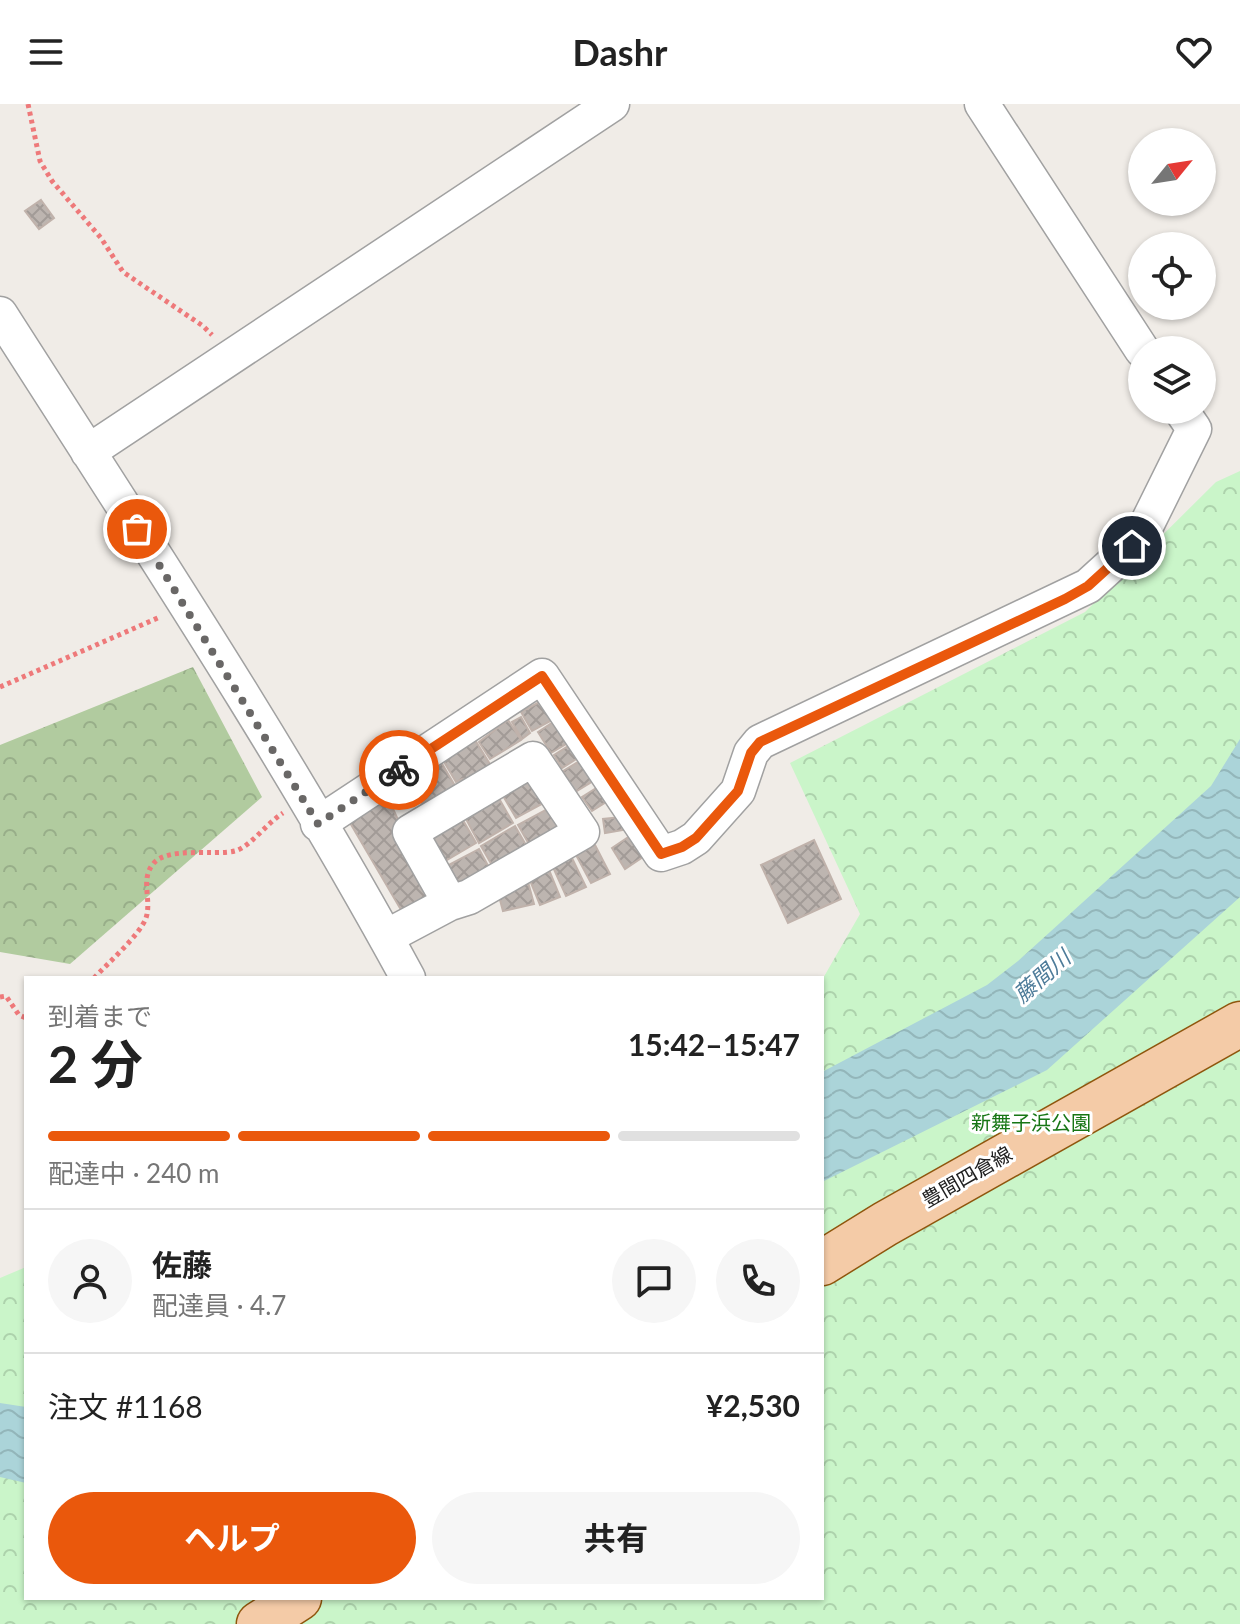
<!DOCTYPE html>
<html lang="ja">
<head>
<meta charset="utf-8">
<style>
	body { margin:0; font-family:Lato,"Noto Sans JP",sans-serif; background:#f6f6f6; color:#222; height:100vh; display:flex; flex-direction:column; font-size:30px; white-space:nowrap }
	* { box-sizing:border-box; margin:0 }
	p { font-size:26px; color:#767676 }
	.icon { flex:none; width:44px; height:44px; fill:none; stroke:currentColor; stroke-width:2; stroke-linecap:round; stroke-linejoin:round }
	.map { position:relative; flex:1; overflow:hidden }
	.side { position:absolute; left:24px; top:872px; width:800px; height:624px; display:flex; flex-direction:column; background:#fff; border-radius:0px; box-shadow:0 2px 6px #0004 }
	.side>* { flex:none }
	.needle { width:52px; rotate:60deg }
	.fabs { position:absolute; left:1128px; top:24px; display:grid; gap:16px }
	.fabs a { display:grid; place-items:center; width:88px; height:88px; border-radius:50%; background:#fff; box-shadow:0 2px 6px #0004; font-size:40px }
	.pin { position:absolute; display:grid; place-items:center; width:68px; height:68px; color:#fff; margin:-34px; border:4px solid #fff; border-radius:50%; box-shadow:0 2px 8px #0007 }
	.courier { position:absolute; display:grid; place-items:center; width:80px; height:80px; margin:-40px; border:6px solid #ea580c; border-radius:50%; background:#fff; color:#222; box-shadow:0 2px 10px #0007 }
	.summary em { font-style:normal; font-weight:700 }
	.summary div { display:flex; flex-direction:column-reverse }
	.summary { display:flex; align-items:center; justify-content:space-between; height:136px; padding:0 24px }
	h1 { font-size:52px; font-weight:700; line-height:60px }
	.bar { display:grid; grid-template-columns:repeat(4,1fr); gap:12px 8px; align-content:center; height:96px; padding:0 24px }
	.bar i { height:10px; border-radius:6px; background:#e0e0e0 }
	.bar .current { background:#ea580c }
	.bar p { grid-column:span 4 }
	.line { display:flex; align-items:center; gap:20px; padding:0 24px; border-top:2px solid #e0e0e0 }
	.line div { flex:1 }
	.round { display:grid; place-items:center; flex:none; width:84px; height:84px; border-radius:42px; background:#f6f6f6 }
	.primary-button { display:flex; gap:16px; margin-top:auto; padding:16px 24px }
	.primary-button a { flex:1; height:92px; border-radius:48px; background:#ea580c; color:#fff; font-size:32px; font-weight:700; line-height:92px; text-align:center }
	.primary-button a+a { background:#f6f6f6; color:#222 }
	header { display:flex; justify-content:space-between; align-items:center; height:104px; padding:0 24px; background:#fff; font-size:36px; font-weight:700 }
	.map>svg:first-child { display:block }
	.forest { fill:url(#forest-crowns) }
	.park { fill:url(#park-crowns) }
	.water { fill:url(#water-waves) }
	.building { fill:url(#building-cross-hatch); stroke:#c0b2ab; stroke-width:2 }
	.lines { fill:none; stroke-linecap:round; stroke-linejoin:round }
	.minor-casing { stroke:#a1a1a1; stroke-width:37 }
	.major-casing { stroke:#8f560d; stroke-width:47 }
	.path { stroke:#ee797a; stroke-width:5; stroke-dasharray:4 4; stroke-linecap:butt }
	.minor { stroke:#fff; stroke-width:34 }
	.major { stroke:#f4cba7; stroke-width:44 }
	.done { stroke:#696766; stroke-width:8; stroke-dasharray:0 14.4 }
	.route { stroke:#ea580c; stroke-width:10 }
	.labels { text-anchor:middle; stroke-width:6; stroke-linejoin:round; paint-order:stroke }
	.park-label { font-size:20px; fill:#177615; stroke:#fff }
	.street-label { font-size:20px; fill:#202020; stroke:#fff }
	.water-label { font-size:22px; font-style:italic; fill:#4d7b99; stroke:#fff }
</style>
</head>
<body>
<header><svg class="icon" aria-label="menu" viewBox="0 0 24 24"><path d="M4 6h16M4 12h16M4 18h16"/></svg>Dashr<svg class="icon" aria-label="heart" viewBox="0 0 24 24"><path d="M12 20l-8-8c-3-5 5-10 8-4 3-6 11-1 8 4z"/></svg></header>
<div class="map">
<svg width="1240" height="1520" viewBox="0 0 1240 1520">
	<defs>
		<pattern id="forest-crowns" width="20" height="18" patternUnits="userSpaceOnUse" patternTransform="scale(2)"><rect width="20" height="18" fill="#b1cb9f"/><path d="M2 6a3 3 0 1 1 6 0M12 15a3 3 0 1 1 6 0" fill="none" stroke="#98ae89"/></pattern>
		<pattern id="park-crowns" width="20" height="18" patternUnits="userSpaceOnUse" patternTransform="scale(2)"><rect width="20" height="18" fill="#caf5c9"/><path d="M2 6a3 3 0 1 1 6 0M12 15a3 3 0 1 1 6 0" fill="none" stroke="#add2ac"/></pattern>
		<pattern id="water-waves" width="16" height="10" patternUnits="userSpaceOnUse" patternTransform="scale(2)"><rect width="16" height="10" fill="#abd4d9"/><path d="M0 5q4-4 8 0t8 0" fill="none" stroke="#93b6ba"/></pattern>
		<pattern id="building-cross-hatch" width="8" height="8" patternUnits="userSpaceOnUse" patternTransform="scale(2)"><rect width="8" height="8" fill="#bdb5b0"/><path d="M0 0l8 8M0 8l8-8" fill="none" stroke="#a29b97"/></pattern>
	</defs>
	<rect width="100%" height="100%" fill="#f0ece7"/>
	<path class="forest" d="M 193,563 L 262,693 L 70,860 L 0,848 L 0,641 Z"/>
	<path class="park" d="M 1240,367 L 1240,1520 L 0,1520 L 0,1174 L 26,1163 L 26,1494 L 822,1494 L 822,876 L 860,810 L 790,659 L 1085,508 L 1216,378 Z"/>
	<path class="water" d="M 1240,635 L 1240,793 L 1047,966 L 822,1078 L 822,968 L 987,881 L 1018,857 L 1211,682 Z
		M 0,1299 L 26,1303 L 26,1379 L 0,1373 Z"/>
	<path class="building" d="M 41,96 L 54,114 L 39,125 L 25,107 Z
		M 541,597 L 552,616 L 532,627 L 521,608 Z
		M 521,613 L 530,629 L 522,635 L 512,618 Z
		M 508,616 L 521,636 L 490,655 L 479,638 Z
		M 555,617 L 568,639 L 551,649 L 538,628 Z
		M 475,636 L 493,665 L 466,682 L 462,675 L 456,678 L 443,656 Z
		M 570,641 L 578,654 L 562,664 L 554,651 Z
		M 583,655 L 595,676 L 575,688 L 563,667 Z
		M 441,658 L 458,687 L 436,700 L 432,693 L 422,699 L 409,678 Z
		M 534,669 L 549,696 L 516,714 L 502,690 Z
		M 601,681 L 611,695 L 592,707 L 582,693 Z
		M 497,691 L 513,719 L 479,739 L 466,715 L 482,706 L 480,701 Z
		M 388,694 L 434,794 L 404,811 L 349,717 Z
		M 553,702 L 568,728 L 530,742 L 518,721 Z
		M 460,711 L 476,739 L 442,759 L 428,735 Z
		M 621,713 L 623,726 L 605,729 L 603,715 Z
		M 515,722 L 530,748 L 493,763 L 481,742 Z
		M 633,730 L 646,751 L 625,765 L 612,744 Z
		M 814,736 L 841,795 L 788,819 L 761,761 Z
		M 595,741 L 610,770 L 591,779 L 576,751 Z
		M 479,745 L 493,771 L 457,784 L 445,763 Z
		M 571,752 L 586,783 L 566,792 L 552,761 Z
		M 547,761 L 560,793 L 540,801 L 527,769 Z
		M 528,778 L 534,800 L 503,807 L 497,785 Z"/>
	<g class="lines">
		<defs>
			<path id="minor" d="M 982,0 L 1142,246
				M 0,210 C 140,429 284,646 408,874
				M 88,348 L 612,0
				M 318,720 L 542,572 L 661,750 L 682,743 L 696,734 L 738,687 L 751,649 L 760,638 L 1088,482 L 1132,442 L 1145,424 L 1194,325 L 1181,306
				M 386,833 L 450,799 L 469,793 L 582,728 L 533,655 L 410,728 L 450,799"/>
			<path id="major" d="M 822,1159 L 885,1120 L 1240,920
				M 259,1520 L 299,1494"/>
		</defs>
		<use href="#minor" class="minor-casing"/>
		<use href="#major" class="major-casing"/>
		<path class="path" d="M 28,0 L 40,57 L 52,77 L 101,134 L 123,168 L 203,222 L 212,231
			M 0,583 L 160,513
			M 94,874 C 108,859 139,832 146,814 C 152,796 140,776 153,760 C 167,742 214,752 235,747 C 250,743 267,719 283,709
			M 0,893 L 6,892 L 19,911 L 26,914"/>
		<use href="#minor" class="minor"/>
		<use href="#major" class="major"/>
	</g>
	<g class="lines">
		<path class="done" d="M 137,425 L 318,720 L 399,666"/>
		<path class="route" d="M 399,666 L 542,572 L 661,750 L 682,743 L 696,734 L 738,687 L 751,649 L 760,638 L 1065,495 L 1088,482 L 1132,442"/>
	</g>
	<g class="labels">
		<g class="park-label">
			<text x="1031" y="1026">新舞子浜公園</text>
		</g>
		<g class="street-label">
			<text transform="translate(967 1073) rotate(-30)" y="7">豊間四倉線</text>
		</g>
		<g class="water-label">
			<text transform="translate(1042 872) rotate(-41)" y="8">藤間川</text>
		</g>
	</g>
</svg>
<div class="fabs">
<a><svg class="needle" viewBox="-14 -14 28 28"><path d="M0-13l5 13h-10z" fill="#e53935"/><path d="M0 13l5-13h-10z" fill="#767676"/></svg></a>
<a><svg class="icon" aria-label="locate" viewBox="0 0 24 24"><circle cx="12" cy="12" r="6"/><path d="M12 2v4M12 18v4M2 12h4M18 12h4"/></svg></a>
<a><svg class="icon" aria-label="layers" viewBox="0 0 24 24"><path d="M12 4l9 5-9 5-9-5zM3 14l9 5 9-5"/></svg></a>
</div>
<div class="pin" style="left:137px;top:425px;background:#ea580c"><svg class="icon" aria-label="bag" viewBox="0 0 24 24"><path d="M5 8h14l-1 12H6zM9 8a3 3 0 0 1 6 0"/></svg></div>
<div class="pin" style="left:1132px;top:442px;background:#1f2937"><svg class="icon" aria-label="home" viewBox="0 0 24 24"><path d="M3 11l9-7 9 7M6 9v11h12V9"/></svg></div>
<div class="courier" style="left:399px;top:666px"><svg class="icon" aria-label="bike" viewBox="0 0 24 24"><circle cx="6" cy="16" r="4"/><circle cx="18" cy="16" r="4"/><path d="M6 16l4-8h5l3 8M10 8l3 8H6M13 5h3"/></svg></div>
<section class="side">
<div class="summary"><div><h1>2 分</h1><p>到着まで</p></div><em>15:42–15:47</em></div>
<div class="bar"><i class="current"></i><i class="current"></i><i class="current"></i><i></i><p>配達中 · 240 m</p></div>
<div class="line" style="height:144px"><a class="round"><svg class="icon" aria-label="person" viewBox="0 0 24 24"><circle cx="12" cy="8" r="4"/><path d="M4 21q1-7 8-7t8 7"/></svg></a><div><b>佐藤</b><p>配達員 · 4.7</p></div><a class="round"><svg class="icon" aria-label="chat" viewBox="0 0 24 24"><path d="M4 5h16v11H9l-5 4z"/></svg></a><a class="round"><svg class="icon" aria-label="phone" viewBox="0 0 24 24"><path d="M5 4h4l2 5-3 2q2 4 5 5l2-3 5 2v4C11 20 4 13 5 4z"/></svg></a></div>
<div class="line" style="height:104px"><div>注文 #1168</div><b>¥2,530</b></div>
<div class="primary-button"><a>ヘルプ</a><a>共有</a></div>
</section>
</div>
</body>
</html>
